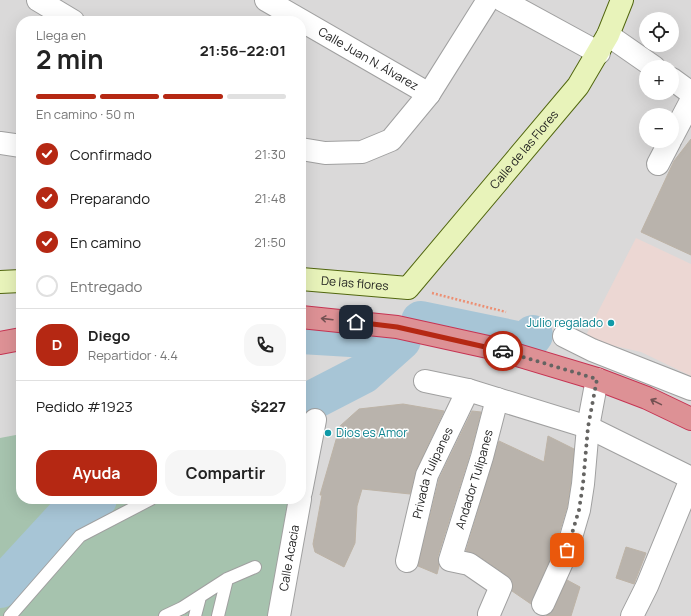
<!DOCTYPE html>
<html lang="es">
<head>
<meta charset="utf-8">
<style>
	body { margin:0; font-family:Manrope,sans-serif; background:#f6f6f6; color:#222; height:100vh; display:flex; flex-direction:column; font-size:15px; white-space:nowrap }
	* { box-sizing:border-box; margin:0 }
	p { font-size:13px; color:#767676 }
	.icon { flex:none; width:22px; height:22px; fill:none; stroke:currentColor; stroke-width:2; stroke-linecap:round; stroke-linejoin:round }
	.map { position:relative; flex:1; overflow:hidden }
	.side { position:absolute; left:16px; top:16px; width:290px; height:488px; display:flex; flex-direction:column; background:#fff; border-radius:16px; box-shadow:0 4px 16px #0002 }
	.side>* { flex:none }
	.buttons { position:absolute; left:639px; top:12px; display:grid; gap:8px }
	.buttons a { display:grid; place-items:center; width:40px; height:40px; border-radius:50%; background:#fff; box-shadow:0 4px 16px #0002; font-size:20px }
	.pin { position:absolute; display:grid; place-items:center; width:34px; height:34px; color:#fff; margin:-17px; border-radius:8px; box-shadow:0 2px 6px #0006 }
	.courier { position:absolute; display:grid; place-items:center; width:40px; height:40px; margin:-20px; border:3px solid #b52813; border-radius:50%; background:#fff; color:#222; box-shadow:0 1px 5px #0007 }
	.head em { font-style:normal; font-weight:700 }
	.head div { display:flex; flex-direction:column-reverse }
	.head { display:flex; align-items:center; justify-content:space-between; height:68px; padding:0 20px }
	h1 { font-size:26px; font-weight:700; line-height:30px }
	.bar { display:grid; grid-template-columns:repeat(4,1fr); gap:6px 4px; align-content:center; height:48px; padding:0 20px }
	.bar i { height:5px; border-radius:3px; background:#e0e0e0 }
	.bar .selected { background:#b52813 }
	.bar p { grid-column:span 4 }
	.line { display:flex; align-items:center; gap:10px; padding:0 20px; border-top:1px solid #e0e0e0 }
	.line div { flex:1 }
	.round { display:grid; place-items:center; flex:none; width:42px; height:42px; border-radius:16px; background:#f6f6f6 }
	ol { padding:0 20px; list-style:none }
	li { display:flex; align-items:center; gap:12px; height:44px }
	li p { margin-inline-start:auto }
	li .icon { padding:4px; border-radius:50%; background:#b52813; color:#fff; stroke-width:4 }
	li:last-child { color:#767676 }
	li i { width:22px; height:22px; border:2px solid #e0e0e0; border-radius:50% }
	.cta { display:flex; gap:8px; margin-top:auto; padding:8px 20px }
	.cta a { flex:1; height:46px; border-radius:16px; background:#b52813; color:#fff; font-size:16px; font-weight:700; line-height:46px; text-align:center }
	.cta a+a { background:#f6f6f6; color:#222 }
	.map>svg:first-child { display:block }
	.residential { fill:#dad9d9; fill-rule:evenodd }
	.commercial { fill:#ecd7d3 }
	.cemetery { fill:#a6c3ae }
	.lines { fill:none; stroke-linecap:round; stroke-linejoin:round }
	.river { stroke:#a7c5d6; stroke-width:40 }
	.building { fill:#b9b3ac; stroke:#bdb3a6 }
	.lane-casing { stroke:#a0a0a0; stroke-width:14 }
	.street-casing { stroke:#a0a0a0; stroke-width:24 }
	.secondary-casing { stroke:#52670f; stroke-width:24 }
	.highway-casing { stroke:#c63453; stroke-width:24 }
	.path { stroke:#ec9074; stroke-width:2.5; stroke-dasharray:2 2; stroke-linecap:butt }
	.lane { stroke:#fff; stroke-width:12 }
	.street { stroke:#fff; stroke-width:22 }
	.secondary { stroke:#e8f3ba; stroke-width:22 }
	.highway { stroke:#dd9195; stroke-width:22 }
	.oneway { stroke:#735152 }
	.done { stroke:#656462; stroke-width:4; stroke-dasharray:0 7.2 }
	.route { stroke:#b52813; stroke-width:5 }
	.culture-dot { fill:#0f9aa8; stroke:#fff; stroke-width:1.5 }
	.labels { text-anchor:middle; stroke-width:3; stroke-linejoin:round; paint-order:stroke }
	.street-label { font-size:12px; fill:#1c1c1c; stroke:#fff }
	.culture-label { font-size:12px; fill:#0d838f; stroke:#fff; text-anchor:end }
</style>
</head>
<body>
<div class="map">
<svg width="691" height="616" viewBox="0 0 691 616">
	<rect width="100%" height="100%" fill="#eceae3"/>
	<path class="residential" d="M 0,0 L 691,0 L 691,616 L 0,616 ZM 646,19 L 672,19 L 672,45 L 646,45 ZM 21,21 L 301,21 L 301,499 L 21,499 ZM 646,67 L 672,67 L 672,93 L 646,93 ZM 646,115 L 672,115 L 672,141 L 646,141 Z"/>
	<path class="commercial" d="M 636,238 L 691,264 L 691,376 L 641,352 L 584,339 Z"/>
	<path class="cemetery" d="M 301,400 L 316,400 L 301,467 Z
		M 21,434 L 21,499 L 294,499 L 268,616 L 0,616 L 0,438 Z"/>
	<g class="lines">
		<path class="river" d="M 421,321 L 527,343 L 533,335
			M 301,334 L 401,340
			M 301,406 L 363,374 L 401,340
			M 0,588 L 71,511 L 97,499"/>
	</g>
	<path class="building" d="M 691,139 L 691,255 L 641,232 L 674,161 Z
		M 403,404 L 444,411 L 416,470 L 410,494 L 362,489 L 357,506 L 355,543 L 344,567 L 315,552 L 313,544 L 322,495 L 320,495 L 340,426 L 359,409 Z
		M 472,411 L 481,412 L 470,454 L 438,556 L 439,566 L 437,574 L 418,566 L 439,479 Z
		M 548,436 L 574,449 L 571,482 L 567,507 L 555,547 L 531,604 L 512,591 L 513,585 L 508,576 L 476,554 L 466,551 L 499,441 L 544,462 Z
		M 626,547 L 646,553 L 634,584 L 616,578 Z
		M 567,580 L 580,587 L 571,616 L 546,616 L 554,609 Z"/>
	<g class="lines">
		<defs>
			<path id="lane" d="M 10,616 L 80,536 L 151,499
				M 165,616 L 182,608 L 227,579 L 255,567
				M 195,616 L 200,597
				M 218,616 L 227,579"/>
			<g id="street">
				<path d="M 38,0 L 73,21"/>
				<path id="s1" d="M 266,0 L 429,94"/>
				<path d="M 502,0 L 599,53"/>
				<path d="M 608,35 L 654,67"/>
				<path d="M 672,79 L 691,93"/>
				<path d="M 672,137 L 691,101"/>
				<path d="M 0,143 L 21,146"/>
				<path d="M 301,149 L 325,153 L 362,152 L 391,140 L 429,94 L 488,0"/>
				<path d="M 658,164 L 670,141"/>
				<path d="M 564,336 L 592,350 L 691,389"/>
				<path d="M 425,381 L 468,390 L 588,427 L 691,478"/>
				<path d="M 301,492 L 315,420"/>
				<path id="s2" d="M 407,561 L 427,475 L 468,390"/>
				<path d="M 543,604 L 567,551 L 579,510 L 583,484 L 588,427 L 597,379"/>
				<path id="s3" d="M 489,614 L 501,586 L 469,564 L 450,560 L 482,457 L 497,399"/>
				<path id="s4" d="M 279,616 L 300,499"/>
				<path d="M 632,616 L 647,586 L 691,479"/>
			</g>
			<g id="secondary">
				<path id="s5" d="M 301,279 L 408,288 L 578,86 L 608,35 L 622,0"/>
				<path d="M 0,282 L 21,281"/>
			</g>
			<path id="highway" d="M 301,317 L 397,327 L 497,349 L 597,379 L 647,398 L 691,419
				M 0,343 L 21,339"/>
		</defs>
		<use href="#lane" class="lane-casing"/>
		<use href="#street" class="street-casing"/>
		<use href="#secondary" class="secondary-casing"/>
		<use href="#highway" class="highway-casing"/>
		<path class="path" d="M 432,293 L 506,312"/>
		<use href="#lane" class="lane"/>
		<use href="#street" class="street"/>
		<use href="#secondary" class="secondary"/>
		<use href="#highway" class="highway"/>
	</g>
	<defs><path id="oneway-shaft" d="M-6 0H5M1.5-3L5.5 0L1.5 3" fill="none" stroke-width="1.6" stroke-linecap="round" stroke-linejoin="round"/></defs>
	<g class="oneway">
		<use href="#oneway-shaft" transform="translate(327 319) rotate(-173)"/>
		<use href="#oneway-shaft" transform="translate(656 402) rotate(-154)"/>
	</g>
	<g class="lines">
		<path class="done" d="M 503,351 L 597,379 L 588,427 L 583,484 L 579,510 L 567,550"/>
		<path class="route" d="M 356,322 L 397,327 L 503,351"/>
	</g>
	<g class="culture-dot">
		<circle cx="611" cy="323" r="4"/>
		<circle cx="328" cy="433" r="4"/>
	</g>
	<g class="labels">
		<g class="street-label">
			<text dy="4" stroke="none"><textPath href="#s1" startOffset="118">Calle Juan N. Álvarez</textPath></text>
			<text dy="4" stroke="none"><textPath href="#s5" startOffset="288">Calle de las Flores</textPath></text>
			<text dy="4" stroke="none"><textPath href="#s5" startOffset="54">De las flores</textPath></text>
			<text dy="4" stroke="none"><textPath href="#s2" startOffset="92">Privada Tulipanes</textPath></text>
			<text dy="4" stroke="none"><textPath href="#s3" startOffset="173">Andador Tulipanes</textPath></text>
			<text dy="4" stroke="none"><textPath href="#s4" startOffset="59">Calle Acacia</textPath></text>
		</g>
		<g class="culture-label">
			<text x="603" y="327">Julio regalado</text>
			<text x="336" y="437" text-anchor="start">Dios es Amor</text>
		</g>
	</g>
</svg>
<div class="buttons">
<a><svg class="icon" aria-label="locate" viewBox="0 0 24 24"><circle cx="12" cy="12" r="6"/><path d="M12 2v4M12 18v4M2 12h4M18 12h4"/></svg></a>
<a>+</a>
<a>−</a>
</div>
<div class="pin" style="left:567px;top:550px;background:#ea580c"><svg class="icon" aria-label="bag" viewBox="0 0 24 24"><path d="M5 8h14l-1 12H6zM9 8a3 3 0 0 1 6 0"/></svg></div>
<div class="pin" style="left:356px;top:322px;background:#1f2937"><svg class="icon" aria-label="home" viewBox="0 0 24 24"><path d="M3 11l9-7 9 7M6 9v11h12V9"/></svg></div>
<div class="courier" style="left:503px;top:351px"><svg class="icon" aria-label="car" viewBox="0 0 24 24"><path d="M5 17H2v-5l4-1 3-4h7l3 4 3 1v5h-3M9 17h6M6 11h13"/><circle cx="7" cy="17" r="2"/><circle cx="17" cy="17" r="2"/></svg></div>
<section class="side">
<div class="head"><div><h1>2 min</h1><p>Llega en</p></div><em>21:56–22:01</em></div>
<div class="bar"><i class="selected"></i><i class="selected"></i><i class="selected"></i><i></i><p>En camino · 50 m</p></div>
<ol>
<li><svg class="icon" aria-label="check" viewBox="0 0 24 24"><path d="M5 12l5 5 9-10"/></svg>Confirmado<p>21:30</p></li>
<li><svg class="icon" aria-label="check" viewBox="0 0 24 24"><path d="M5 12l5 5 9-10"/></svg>Preparando<p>21:48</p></li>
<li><svg class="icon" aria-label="check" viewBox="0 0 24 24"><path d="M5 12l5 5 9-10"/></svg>En camino<p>21:50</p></li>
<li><i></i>Entregado</li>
</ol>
<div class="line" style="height:72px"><b class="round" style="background:#b52813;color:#fff">D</b><div><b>Diego</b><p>Repartidor · 4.4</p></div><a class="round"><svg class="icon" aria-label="phone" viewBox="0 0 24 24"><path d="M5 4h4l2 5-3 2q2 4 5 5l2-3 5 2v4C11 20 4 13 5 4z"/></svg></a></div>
<div class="line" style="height:52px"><div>Pedido #1923</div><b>$227</b></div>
<div class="cta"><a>Ayuda</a><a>Compartir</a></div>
</section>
</div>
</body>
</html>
